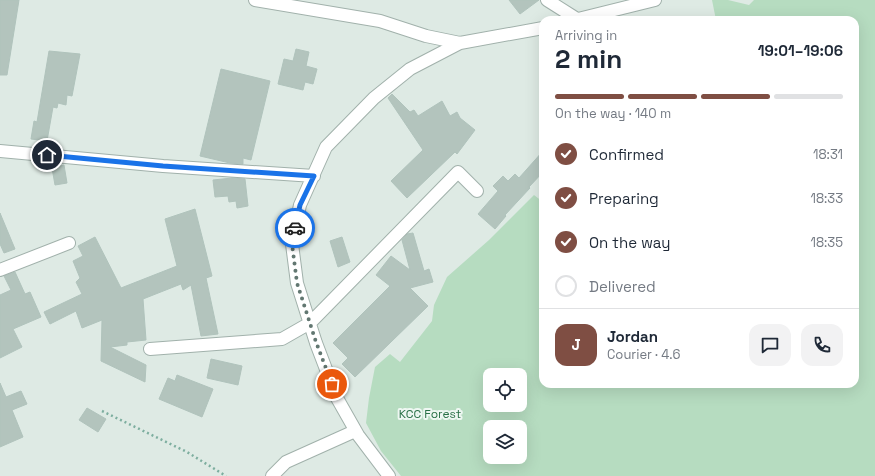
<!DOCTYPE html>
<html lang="en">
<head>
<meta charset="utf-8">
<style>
	body { margin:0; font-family:"Space Grotesk",sans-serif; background:#f2f2f3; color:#1f2937; height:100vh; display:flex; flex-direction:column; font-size:15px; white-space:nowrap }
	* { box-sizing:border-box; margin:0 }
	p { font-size:13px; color:#747a83 }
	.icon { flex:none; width:22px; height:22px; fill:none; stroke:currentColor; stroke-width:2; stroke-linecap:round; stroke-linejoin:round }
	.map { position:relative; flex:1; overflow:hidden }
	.panel { position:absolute; left:539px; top:16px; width:320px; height:372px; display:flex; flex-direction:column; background:#fff; border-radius:12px; box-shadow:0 4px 16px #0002 }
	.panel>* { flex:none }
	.buttons { position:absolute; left:483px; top:368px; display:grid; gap:8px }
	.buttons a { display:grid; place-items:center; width:44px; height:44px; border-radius:8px; background:#fff; box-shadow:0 4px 16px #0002; font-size:20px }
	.pin { position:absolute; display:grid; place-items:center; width:34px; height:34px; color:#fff; margin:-17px; border:2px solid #fff; border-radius:50%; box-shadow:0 1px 4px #0007 }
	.courier { position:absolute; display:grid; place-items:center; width:40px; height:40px; margin:-20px; border:3px solid #1a73e8; border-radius:50%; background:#fff; color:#222; box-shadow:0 1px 5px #0007 }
	.headline em { font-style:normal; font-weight:700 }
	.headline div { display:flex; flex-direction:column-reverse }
	.headline { display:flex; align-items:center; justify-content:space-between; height:68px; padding:0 16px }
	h1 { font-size:26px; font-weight:700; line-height:30px }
	.bar { display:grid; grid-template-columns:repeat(4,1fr); gap:6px 4px; align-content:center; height:48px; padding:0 16px }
	.bar i { height:5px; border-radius:3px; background:#e0e1e3 }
	.bar .current { background:#7f4e43 }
	.bar p { grid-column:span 4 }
	.line { display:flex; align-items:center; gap:10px; padding:0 16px; border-top:1px solid #e0e1e3 }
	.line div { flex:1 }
	.round { display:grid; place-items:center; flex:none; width:42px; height:42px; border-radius:12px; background:#f2f2f3 }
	ol { padding:0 16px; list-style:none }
	li { display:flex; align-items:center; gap:12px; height:44px }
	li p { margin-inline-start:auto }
	li .icon { padding:4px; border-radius:50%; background:#7f4e43; color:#fff; stroke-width:4 }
	li:last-child { color:#747a83 }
	li i { width:22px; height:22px; border:2px solid #e0e1e3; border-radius:50% }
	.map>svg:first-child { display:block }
	.green { fill:#b6dcc0; fill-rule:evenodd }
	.building { fill:#b3c4bd; stroke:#b0c3bc }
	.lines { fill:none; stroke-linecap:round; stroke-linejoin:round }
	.minor-casing { stroke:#a1b1ab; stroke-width:14 }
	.path { stroke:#7dae9f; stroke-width:2.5; stroke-dasharray:2 3; stroke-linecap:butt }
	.minor { stroke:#fff; stroke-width:12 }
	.done { stroke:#627771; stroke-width:4; stroke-dasharray:0 7.2 }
	.route { stroke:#1a73e8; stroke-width:5 }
	.labels { text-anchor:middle; stroke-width:4; stroke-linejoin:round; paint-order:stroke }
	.park-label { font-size:12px; fill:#297046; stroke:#eef7f2 }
</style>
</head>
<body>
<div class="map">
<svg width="875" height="476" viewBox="0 0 875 476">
	<rect width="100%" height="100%" fill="#deeae4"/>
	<path class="green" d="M 712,0 L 728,0 L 749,5 L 754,0 L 875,0 L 875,476 L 401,476 L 381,451 L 366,423 L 369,398 L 375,367 L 390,354 L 400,362 L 432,321 L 434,305 L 447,277 L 489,240 L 534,195 L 543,202 L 543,384 L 855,384 L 855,20 L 716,20 ZM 490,375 L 520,375 L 520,405 L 490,405 ZM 490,427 L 520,427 L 520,457 L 490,457 Z"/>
	<path class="building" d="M 0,0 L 19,0 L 7,75 L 0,75 Z
		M 509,0 L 539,0 L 520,14 Z
		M 296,49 L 309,52 L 306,66 L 317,69 L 313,84 L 305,82 L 303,90 L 278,84 L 284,59 L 293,61 Z
		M 49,51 L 80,54 L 72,96 L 67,95 L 66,105 L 58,103 L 57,108 L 53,107 L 47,141 L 31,139 L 34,121 L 37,122 Z
		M 221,69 L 270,81 L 251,160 L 243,158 L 243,164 L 230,163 L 200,156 Z
		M 392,94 L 410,112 L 414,110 L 418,116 L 442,101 L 450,116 L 457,112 L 460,118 L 475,130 L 457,154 L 455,152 L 407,198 L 391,181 L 423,150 L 388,98 Z
		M 543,151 L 543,172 L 529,187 L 530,188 L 505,215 L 506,216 L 495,229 L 478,214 L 498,191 L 493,186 L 503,176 L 508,181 L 515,174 L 519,178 Z
		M 64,165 L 67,183 L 55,185 L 52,168 Z
		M 232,178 L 245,179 L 248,206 L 237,208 L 236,201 L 229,202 L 228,196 L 215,197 L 213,180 Z
		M 195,209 L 212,276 L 206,278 L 218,334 L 201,336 L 191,285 L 183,290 L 181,284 L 143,299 L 146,340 L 127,342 L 127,345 L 110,347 L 146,365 L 145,382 L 101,361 L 102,320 L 82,328 L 76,311 L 50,324 L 44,312 L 82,294 L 76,282 L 80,278 L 73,261 L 83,256 L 78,246 L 95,237 L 121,288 L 177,266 L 165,219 Z
		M 0,213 L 15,249 L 4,253 L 0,244 Z
		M 413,233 L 424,271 L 429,269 L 433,282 L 410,288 L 428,306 L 355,377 L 342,364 L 348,358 L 333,343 L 390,286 L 376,275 L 391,256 L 410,270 L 402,240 L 407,234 Z
		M 342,237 L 350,262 L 338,267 L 330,241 Z
		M 15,272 L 25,294 L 30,292 L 41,317 L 13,329 L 22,347 L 0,358 L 0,295 L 11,290 L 4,276 Z
		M 211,359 L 242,366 L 238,385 L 207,378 Z
		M 177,375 L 213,389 L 202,417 L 159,399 L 168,378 L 175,381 Z
		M 0,383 L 6,397 L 21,391 L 27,404 L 12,410 L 23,437 L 0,447 Z
		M 87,408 L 106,419 L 98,432 L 79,420 Z"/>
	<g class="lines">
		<defs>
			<path id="minor" d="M 255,0 L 380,21 L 426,36 L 460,43
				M 547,0 L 577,19
				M 574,20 L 655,0
				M 0,151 L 163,166 L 314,176
				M 0,270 L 69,243
				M 150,349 L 282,339 L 310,323 L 458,172 L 477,191
				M 272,476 L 286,462 L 355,431
				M 389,476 L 358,435 L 337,398 L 316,343 L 297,283 L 292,244 L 300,205 L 326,147 L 374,98 L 410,69 L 460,43 L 543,28"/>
		</defs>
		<use href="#minor" class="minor-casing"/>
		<path class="path" d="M 102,411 L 187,452 L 226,476"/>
		<use href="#minor" class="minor"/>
	</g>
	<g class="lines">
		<path class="done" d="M 295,228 L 292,244 L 297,283 L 316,342 L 332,384"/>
		<path class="route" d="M 47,155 L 163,166 L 314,176 L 300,205 L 295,228"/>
	</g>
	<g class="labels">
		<g class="park-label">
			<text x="430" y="418">KCC Forest</text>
		</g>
	</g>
</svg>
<div class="buttons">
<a><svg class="icon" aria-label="locate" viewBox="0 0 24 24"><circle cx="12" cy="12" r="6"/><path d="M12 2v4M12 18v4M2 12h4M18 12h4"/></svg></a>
<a><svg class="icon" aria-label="layers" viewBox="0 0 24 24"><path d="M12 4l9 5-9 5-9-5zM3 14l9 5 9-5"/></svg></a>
</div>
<div class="pin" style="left:332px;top:384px;background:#ea580c"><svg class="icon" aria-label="bag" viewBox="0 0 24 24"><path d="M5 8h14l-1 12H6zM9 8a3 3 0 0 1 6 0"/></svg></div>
<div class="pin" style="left:47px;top:155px;background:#1f2937"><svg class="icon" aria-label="home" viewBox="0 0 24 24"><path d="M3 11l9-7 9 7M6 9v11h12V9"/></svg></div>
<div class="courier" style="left:295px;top:228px"><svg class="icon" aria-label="car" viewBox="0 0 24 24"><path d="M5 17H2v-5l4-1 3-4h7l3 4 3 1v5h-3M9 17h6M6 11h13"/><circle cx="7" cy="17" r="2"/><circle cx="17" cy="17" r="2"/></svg></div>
<section class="panel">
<div class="headline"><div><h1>2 min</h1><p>Arriving in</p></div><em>19:01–19:06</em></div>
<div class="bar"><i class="current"></i><i class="current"></i><i class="current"></i><i></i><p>On the way · 140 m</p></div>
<ol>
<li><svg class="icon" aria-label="check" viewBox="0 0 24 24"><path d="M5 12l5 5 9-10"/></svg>Confirmed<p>18:31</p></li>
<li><svg class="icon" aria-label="check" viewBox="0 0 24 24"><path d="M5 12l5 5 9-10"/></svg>Preparing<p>18:33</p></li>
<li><svg class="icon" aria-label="check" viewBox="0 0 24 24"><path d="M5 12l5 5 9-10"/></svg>On the way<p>18:35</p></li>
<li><i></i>Delivered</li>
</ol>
<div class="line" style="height:72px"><b class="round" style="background:#7f4e43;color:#fff">J</b><div><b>Jordan</b><p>Courier · 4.6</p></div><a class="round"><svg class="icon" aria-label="chat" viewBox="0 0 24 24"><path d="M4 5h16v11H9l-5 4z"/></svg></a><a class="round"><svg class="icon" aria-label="phone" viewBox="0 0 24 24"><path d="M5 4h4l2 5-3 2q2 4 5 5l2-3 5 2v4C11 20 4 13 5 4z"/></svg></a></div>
</section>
</div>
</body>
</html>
